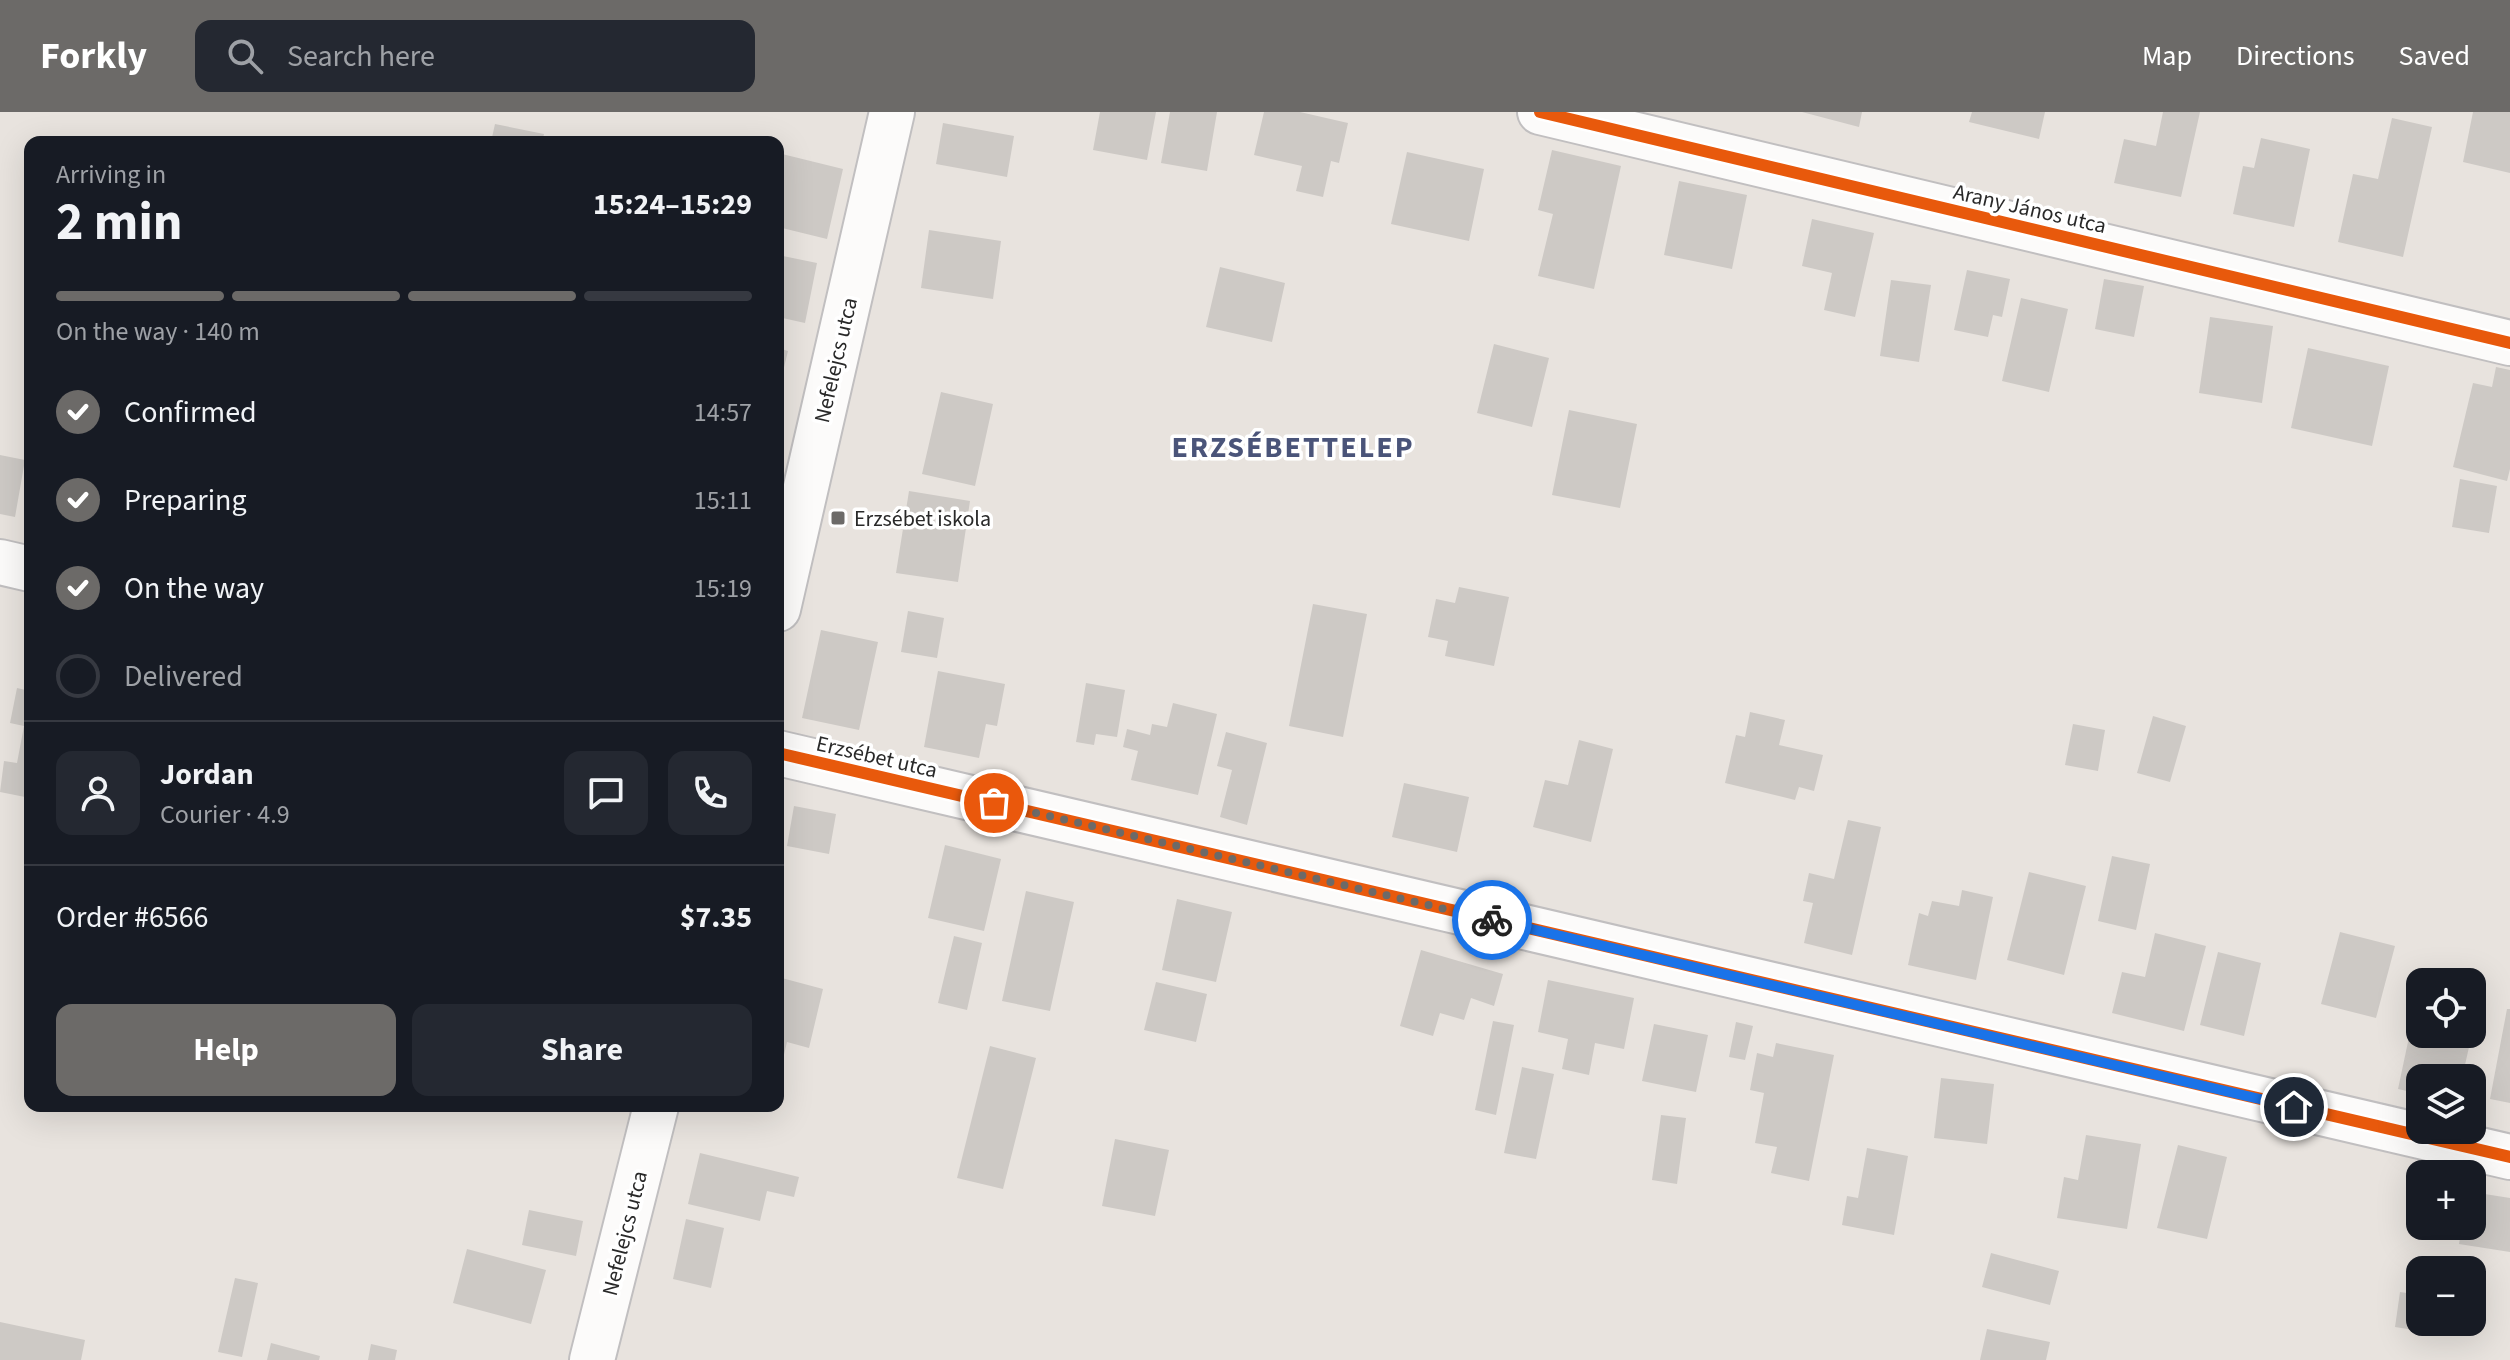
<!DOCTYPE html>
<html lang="en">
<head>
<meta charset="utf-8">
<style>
	body { margin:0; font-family:"Source Sans 3",sans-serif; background:#242831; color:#f1f3f6; height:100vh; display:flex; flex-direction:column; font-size:30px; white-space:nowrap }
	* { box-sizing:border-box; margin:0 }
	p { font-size:26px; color:#9ea1a6 }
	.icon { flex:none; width:44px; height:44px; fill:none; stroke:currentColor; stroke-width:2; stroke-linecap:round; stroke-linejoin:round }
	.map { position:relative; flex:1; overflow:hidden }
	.drawer { position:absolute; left:24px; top:24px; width:760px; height:976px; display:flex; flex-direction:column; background:#171b24; border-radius:16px; box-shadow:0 8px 32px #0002 }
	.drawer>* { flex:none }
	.tools { position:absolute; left:2406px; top:856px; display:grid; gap:16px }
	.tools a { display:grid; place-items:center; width:80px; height:80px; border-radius:16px; background:#171b24; box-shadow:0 8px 32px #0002; font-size:40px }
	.pin { position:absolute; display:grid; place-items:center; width:68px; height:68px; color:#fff; margin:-34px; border:4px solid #fff; border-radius:50%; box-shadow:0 2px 8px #0007 }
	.courier { position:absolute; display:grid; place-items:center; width:80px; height:80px; margin:-40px; border:6px solid #1a73e8; border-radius:50%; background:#fff; color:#222; box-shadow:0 2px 10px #0007 }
	.head em { font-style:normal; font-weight:700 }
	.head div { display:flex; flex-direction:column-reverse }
	.head { display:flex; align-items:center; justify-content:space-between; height:136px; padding:0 32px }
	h1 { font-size:52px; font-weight:700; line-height:60px }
	.bar { display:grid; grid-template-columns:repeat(4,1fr); gap:12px 8px; align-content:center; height:96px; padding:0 32px }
	.bar i { height:10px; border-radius:6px; background:#363941 }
	.bar .active { background:#6c6a68 }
	.bar p { grid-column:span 4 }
	.line { display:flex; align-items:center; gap:20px; padding:0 32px; border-top:2px solid #363941 }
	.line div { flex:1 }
	.round { display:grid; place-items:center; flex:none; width:84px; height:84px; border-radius:16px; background:#242831 }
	ol { padding:0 32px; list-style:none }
	li { display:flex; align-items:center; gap:24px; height:88px }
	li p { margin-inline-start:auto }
	li .icon { padding:8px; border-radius:50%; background:#6c6a68; color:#fff; stroke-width:4 }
	li:last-child { color:#9ea1a6 }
	li i { width:44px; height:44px; border:4px solid #363941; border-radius:50% }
	.primary-button { display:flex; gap:16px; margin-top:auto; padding:16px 32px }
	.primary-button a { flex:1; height:92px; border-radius:16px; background:#6c6a68; color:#fff; font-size:32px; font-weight:700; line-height:92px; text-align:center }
	.primary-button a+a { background:#242831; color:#f1f3f6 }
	header { display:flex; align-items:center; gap:48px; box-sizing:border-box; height:112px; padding:0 40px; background:#6c6a68; color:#fff }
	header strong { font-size:38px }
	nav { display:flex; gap:44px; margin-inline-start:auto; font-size:28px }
	.search { width:560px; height:72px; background:#242831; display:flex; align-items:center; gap:20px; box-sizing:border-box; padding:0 28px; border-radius:16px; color:#9ea1a6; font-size:30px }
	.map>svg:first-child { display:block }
	.building { fill:#cdc9c5 }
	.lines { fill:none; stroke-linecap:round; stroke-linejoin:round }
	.minor-casing { stroke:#c1bfc0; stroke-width:48 }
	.minor { stroke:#fcfbfa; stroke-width:44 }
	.cycleway-casing { stroke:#fff; stroke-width:17 }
	.cycleway { stroke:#e8590c; stroke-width:12 }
	.done { stroke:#6c6a68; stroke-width:8; stroke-dasharray:0 14.4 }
	.route { stroke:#1a73e8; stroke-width:10 }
	.poi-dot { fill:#6c6a68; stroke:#fff; stroke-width:3 }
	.labels { text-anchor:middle; stroke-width:7; stroke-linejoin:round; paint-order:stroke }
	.street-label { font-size:22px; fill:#292929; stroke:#fff }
	.poi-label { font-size:22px; fill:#292929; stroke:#fff; text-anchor:start }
	.district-label { font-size:30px; font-weight:bold; letter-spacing:2px; fill:#4a5479; stroke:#fff }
</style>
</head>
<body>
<header>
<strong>Forkly</strong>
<div class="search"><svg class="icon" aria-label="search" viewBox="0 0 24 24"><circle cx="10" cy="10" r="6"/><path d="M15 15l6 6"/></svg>Search here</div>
<nav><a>Map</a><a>Directions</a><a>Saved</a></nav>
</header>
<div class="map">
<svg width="2510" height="1248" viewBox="0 0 2510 1248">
	<rect width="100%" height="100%" fill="#e8e3de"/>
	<path class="building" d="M 1100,0 L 1156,0 L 1147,48 L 1093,38 Z
		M 1170,0 L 1217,0 L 1207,59 L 1161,51 Z
		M 1264,0 L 1300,0 L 1348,11 L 1339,51 L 1331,49 L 1323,85 L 1296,79 L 1302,54 L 1254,43 Z
		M 1802,0 L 1862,0 L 1859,15 Z
		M 1972,0 L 2045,0 L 2039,27 L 1969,10 Z
		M 2163,0 L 2200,0 L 2181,85 L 2114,71 L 2124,27 L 2156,34 Z
		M 2473,0 L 2510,0 L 2510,61 L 2463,50 Z
		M 2392,6 L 2432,15 L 2403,145 L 2338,130 L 2353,62 L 2378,67 Z
		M 943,11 L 1014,24 L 1007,65 L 936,52 Z
		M 495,12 L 544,22 L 542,30 L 491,30 Z
		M 2261,26 L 2310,37 L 2294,115 L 2233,102 L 2243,54 L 2254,56 Z
		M 1552,38 L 1621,54 L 1594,177 L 1538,164 L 1553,102 L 1538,98 Z
		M 1407,40 L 1484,57 L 1469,129 L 1391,112 Z
		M 778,41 L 843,57 L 827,127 L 778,115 Z
		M 1679,69 L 1747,83 L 1732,157 L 1664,143 Z
		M 1812,107 L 1874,121 L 1855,205 L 1824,198 L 1832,161 L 1802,154 Z
		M 929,118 L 1001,129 L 993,187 L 921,176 Z
		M 778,143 L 817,151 L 805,211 L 778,205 Z
		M 1220,155 L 1285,171 L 1272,230 L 1206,215 Z
		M 1967,158 L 2010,167 L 2002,205 L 1993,203 L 1988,225 L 1954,218 Z
		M 2104,167 L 2144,174 L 2134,225 L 2095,217 Z
		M 1891,168 L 1931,173 L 1919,250 L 1880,244 Z
		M 2021,186 L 2068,197 L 2049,280 L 2002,269 Z
		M 2210,205 L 2273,214 L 2262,291 L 2199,281 Z
		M 1494,232 L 1549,246 L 1532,315 L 1477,301 Z
		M 778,236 L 788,239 L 779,276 L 778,275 Z
		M 2308,236 L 2389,254 L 2372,334 L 2291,316 Z
		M 2496,255 L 2510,258 L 2510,357 L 2507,369 L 2453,355 L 2473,271 L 2492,275 Z
		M 941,280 L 993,292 L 975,374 L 922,362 Z
		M 1569,298 L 1637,312 L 1620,396 L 1552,383 Z
		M 0,343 L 25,348 L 15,405 L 0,402 Z
		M 2460,367 L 2497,374 L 2489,421 L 2452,415 Z
		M 909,379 L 970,389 L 958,470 L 896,461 Z
		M 1459,475 L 1509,485 L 1494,554 L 1445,544 L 1448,529 L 1428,525 L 1436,487 L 1455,491 Z
		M 1313,492 L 1367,502 L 1343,625 L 1289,614 Z
		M 908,499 L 944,506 L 937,546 L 901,540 Z
		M 821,518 L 878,530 L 859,618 L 802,606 Z
		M 938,559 L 1005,572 L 997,614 L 986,612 L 979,646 L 924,635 Z
		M 1086,571 L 1125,578 L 1117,625 L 1096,622 L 1094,633 L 1076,630 Z
		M 17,576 L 30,579 L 30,686 L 0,680 L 4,649 L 17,651 L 24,614 L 10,611 Z
		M 1173,591 L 1217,602 L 1198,683 L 1131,668 L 1138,639 L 1123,635 L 1127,617 L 1150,623 L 1152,612 L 1167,615 Z
		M 1750,600 L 1785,608 L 1779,633 L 1823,643 L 1814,679 L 1799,675 L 1795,688 L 1725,671 L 1736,623 L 1745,625 Z
		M 2153,604 L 2186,614 L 2170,670 L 2137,661 Z
		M 2073,612 L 2105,618 L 2098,659 L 2065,653 Z
		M 1226,620 L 1267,631 L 1247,713 L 1220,705 L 1232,658 L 1217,654 Z
		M 1579,628 L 1613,637 L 1591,730 L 1533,715 L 1545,668 L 1568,673 Z
		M 1404,671 L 1469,685 L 1457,740 L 1392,725 Z
		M 794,694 L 836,702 L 829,742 L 787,734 Z
		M 1848,708 L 1881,715 L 1852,843 L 1804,831 L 1813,791 L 1803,789 L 1809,761 L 1834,767 Z
		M 945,733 L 1001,747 L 984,819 L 928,806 Z
		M 2112,744 L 2150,752 L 2136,818 L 2098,809 Z
		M 2029,760 L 2086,774 L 2064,863 L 2007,848 Z
		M 1962,778 L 1993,785 L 1976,868 L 1908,853 L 1919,801 L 1928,804 L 1932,789 L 1959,794 Z
		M 1026,779 L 1074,790 L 1050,899 L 1002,889 Z
		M 1177,787 L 1232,800 L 1216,870 L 1162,858 Z
		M 2340,820 L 2395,834 L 2376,906 L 2321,892 Z
		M 2155,821 L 2206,834 L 2184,919 L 2112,901 L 2122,860 L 2145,865 Z
		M 954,824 L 982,831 L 967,898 L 938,891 Z
		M 1421,838 L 1503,862 L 1494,894 L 1471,886 L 1464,908 L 1440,901 L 1433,924 L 1400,914 Z
		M 2218,840 L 2261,851 L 2244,924 L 2200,913 Z
		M 778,865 L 823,877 L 809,936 L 787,930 L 779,964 Z
		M 1548,868 L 1634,886 L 1624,937 L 1595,931 L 1589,963 L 1562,957 L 1568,927 L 1538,920 Z
		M 1156,870 L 1207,882 L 1196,930 L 1144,918 Z
		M 2472,880 L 2481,882 L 2473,915 L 2472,915 Z
		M 2507,897 L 2510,897 L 2510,991 L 2490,987 Z
		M 1493,909 L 1514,913 L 1496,1003 L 1475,998 Z
		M 1736,910 L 1753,914 L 1745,948 L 1729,945 Z
		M 2412,911 L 2420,913 L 2420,922 L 2472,922 L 2462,966 L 2420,966 L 2420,982 L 2398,977 Z
		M 1654,912 L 1708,923 L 1696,980 L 1642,969 Z
		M 1776,931 L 1834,943 L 1809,1069 L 1771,1061 L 1777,1035 L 1755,1031 L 1764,981 L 1750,978 L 1757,941 L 1773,945 Z
		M 990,934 L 1036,946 L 1003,1077 L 957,1066 Z
		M 1522,955 L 1554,962 L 1536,1047 L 1504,1041 Z
		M 1941,966 L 1994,972 L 1987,1032 L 1934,1026 Z
		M 1661,1003 L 1686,1006 L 1677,1072 L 1652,1068 Z
		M 2086,1023 L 2141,1032 L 2127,1117 L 2057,1106 L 2064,1065 L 2078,1068 Z
		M 1115,1027 L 1169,1038 L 1155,1104 L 1102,1094 Z
		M 2178,1033 L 2227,1045 L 2207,1127 L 2157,1116 Z
		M 1867,1036 L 1908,1044 L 1894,1123 L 1842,1113 L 1847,1084 L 1858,1086 Z
		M 700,1041 L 799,1065 L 794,1085 L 767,1079 L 760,1109 L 688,1092 Z
		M 2472,1080 L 2510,1086 L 2510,1140 L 2459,1132 L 2462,1114 L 2472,1114 Z
		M 529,1098 L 583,1109 L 576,1144 L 522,1133 Z
		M 686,1107 L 724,1116 L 711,1176 L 673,1167 Z
		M 467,1137 L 546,1158 L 531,1212 L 453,1191 Z
		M 1991,1141 L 2059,1159 L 2050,1193 L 1982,1175 Z
		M 235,1166 L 258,1171 L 242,1245 L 218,1240 Z
		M 2400,1180 L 2420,1183 L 2420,1210 L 2434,1210 L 2433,1221 L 2395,1215 Z
		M 0,1210 L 85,1228 L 81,1248 L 0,1248 Z
		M 1987,1217 L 2050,1230 L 2046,1248 L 1980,1248 Z
		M 271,1231 L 320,1244 L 319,1248 L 267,1248 Z
		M 371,1232 L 397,1238 L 395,1248 L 368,1248 Z"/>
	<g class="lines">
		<defs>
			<path id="minor" d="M 1540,0 L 2510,231
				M 0,450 L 30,457
				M 778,497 L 892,0
				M 778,641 L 2510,1045
				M 592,1248 L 656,994"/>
		</defs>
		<use href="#minor" class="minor-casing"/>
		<use href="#minor" class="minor"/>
		<defs>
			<path id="cycleway" d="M 1540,0 L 2510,231
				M 778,641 L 2510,1045"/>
		</defs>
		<use href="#cycleway" class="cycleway-casing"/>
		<use href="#cycleway" class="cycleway"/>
	</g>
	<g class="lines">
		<path class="done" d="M 994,691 L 1492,808"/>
		<path class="route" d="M 1492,808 L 2294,995"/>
	</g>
	<rect class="poi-dot" x="830" y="398" width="16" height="16" rx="4"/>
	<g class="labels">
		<g class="street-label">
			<text transform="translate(2030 96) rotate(13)" y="8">Arany János utca</text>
			<text transform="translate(835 248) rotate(-77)" y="8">Nefelejcs utca</text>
			<text transform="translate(877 644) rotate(13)" y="8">Erzsébet utca</text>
			<text transform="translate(624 1121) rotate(-76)" y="8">Nefelejcs utca</text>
		</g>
		<g class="poi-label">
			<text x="854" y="414">Erzsébet iskola</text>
		</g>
		<g class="district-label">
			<text x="1293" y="345">ERZSÉBETTELEP</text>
		</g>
	</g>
</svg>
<div class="tools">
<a><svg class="icon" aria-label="locate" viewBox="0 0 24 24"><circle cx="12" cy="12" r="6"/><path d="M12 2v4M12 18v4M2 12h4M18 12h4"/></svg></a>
<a><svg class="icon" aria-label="layers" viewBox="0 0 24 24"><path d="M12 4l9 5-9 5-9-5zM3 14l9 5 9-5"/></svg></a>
<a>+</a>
<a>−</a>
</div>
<div class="pin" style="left:994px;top:691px;background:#ea580c"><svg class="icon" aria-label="bag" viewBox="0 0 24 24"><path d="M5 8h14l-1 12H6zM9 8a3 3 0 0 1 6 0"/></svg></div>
<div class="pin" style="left:2294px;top:995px;background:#1f2937"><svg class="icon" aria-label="home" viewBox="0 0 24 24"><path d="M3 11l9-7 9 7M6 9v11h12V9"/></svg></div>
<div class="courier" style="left:1492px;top:808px"><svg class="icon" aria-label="bike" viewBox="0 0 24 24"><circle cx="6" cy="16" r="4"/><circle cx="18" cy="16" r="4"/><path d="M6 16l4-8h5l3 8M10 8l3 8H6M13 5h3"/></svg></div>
<section class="drawer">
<div class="head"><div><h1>2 min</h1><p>Arriving in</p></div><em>15:24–15:29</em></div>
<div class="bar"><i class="active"></i><i class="active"></i><i class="active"></i><i></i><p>On the way · 140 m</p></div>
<ol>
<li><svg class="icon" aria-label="check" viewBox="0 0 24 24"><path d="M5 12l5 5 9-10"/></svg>Confirmed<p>14:57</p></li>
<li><svg class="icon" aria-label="check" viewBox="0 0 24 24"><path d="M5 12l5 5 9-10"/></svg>Preparing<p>15:11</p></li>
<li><svg class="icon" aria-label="check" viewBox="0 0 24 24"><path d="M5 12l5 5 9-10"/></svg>On the way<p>15:19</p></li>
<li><i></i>Delivered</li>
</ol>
<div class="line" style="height:144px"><a class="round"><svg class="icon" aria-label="person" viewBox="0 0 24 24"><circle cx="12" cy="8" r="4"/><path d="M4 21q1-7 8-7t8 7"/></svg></a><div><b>Jordan</b><p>Courier · 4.9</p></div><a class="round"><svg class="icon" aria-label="chat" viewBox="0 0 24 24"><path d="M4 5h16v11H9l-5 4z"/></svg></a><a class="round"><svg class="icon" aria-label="phone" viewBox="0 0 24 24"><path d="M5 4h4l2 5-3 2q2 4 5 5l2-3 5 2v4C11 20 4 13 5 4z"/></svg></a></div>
<div class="line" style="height:104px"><div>Order #6566</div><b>$7.35</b></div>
<div class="primary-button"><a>Help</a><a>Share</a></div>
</section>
</div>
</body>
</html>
